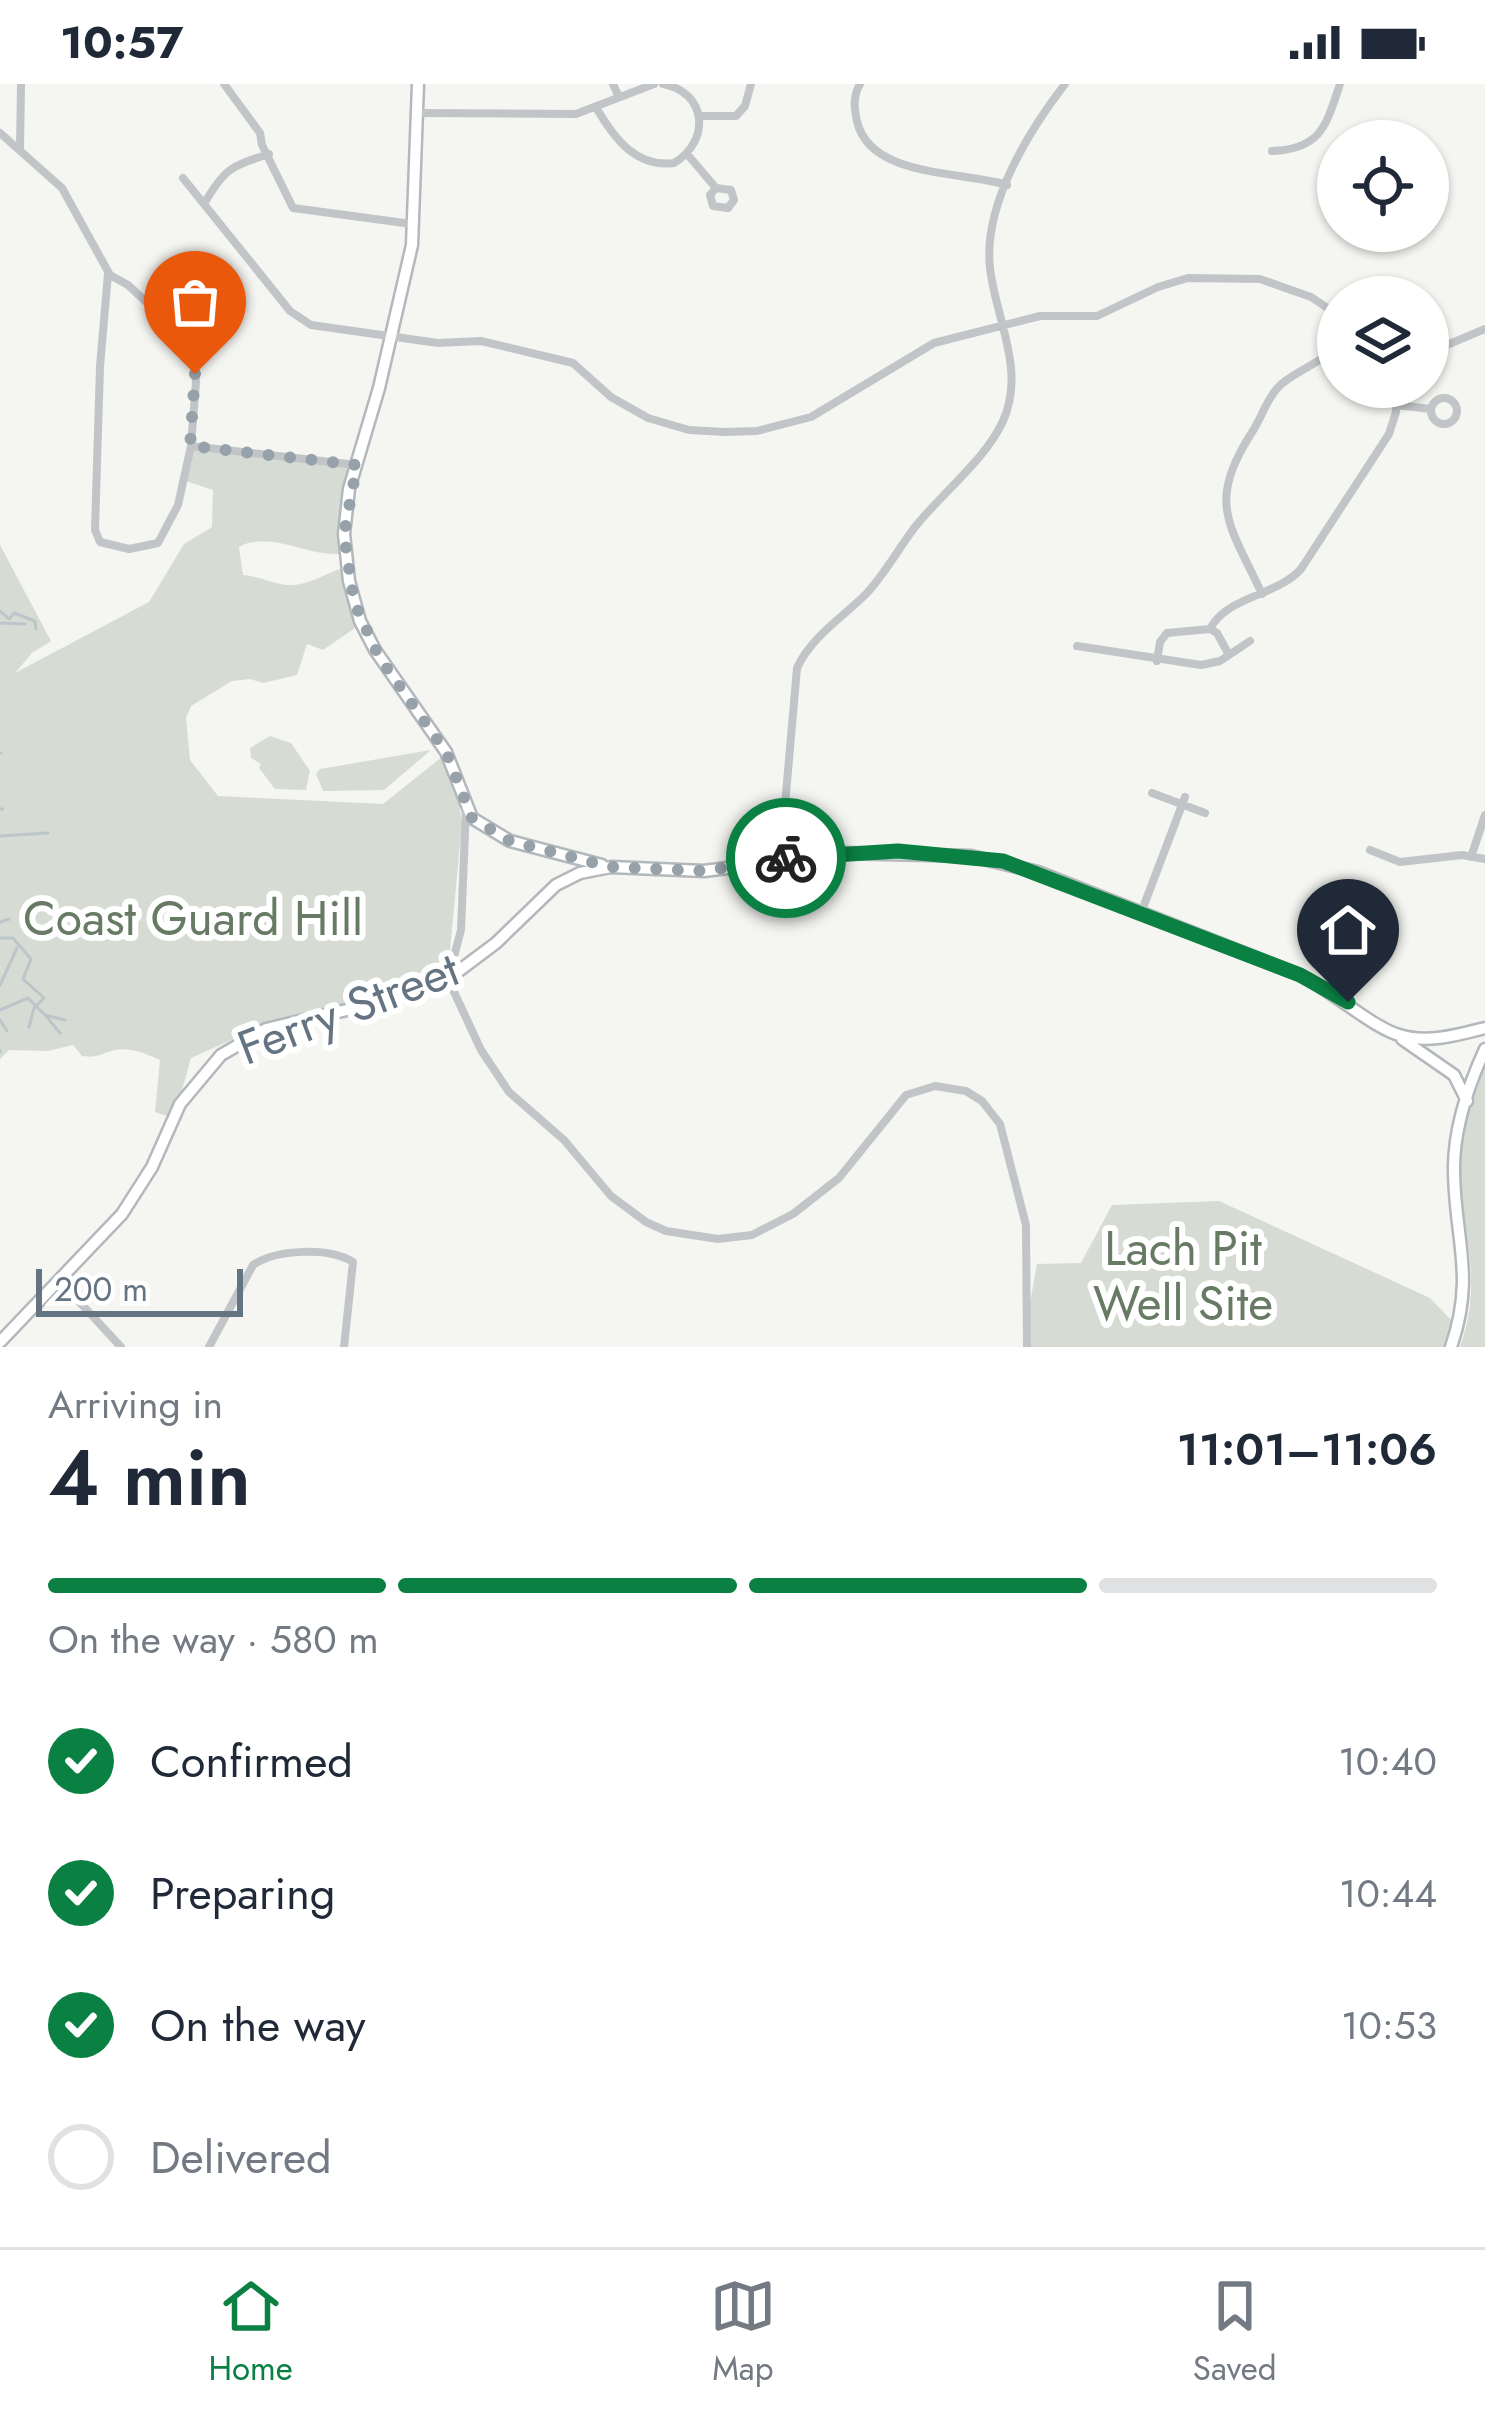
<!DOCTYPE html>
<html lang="en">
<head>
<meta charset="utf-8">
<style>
	body { margin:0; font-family:Jost,sans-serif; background:#f6f6f7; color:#1f2937; height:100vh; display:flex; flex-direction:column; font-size:45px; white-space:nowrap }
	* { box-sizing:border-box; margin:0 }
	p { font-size:39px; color:#747a83 }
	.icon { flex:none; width:66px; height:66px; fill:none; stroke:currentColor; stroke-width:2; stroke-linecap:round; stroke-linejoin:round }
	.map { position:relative; height:1263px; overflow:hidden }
	.sheet { display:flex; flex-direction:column; background:#fff; flex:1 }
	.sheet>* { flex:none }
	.tools { position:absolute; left:1317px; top:36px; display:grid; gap:24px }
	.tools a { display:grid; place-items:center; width:132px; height:132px; border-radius:50%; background:#fff; box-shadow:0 3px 9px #0004; font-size:60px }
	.scale { position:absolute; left:36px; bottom:30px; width:207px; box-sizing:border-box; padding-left:12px; border:6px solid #657482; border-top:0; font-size:33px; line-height:42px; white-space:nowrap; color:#657482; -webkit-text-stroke:9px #fff; paint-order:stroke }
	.pin { position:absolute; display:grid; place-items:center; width:102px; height:102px; color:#fff; margin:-123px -51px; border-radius:50% 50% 50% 0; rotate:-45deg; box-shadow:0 0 12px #0007 }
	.pin .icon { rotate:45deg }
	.courier { position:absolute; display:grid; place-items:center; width:120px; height:120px; margin:-60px; border:9px solid #0b8043; border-radius:50%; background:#fff; color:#222; box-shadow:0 3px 15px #0007 }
	.overview em { font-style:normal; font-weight:600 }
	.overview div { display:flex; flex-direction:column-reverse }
	.overview { display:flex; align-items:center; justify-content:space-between; height:204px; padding:0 48px }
	h1 { font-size:78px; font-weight:600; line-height:90px }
	.bar { display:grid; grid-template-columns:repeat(4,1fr); gap:18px 12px; align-content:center; height:144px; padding:0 48px }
	.bar i { height:15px; border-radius:9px; background:#e0e1e3 }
	.bar .selected { background:#0b8043 }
	.bar p { grid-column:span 4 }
	ol { padding:0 48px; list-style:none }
	li { display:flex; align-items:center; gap:36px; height:132px }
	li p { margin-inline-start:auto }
	li .icon { padding:12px; border-radius:50%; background:#0b8043; color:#fff; stroke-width:4 }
	li:last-child { color:#747a83 }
	li i { width:66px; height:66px; border:6px solid #e0e1e3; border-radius:50% }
	.status { display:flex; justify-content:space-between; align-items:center; height:84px; padding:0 60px; background:#fff; direction:ltr }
	.status svg { height:33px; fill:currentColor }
	.tabs { display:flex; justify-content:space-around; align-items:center; height:168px; border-top:3px solid #e0e1e3; background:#fff; font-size:33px; color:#747a83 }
	.tabs a { display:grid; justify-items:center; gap:6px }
	.tabs .selected { color:#0b8043 }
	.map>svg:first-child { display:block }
	.green { fill:#d6dcd3 }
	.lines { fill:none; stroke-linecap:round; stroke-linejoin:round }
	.stream { stroke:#bcc5ca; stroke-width:3 }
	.secondary-casing { stroke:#b3b8bc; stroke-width:15 }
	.street { stroke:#c1c5c8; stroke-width:8 }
	.secondary { stroke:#fff; stroke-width:10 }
	.done { stroke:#97a1a9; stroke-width:12; stroke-dasharray:0 21.6 }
	.route { stroke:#0b8043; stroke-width:15 }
	.labels { text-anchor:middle; stroke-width:12; stroke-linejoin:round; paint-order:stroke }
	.park-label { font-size:48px; fill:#677a64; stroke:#fff }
	.street-label { font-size:48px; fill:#657482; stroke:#fff }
</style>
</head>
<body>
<div class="status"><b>10:57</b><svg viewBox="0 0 49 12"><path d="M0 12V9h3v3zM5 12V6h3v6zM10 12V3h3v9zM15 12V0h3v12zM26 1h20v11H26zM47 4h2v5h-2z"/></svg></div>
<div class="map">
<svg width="1485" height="1263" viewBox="0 0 1485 1263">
	<rect width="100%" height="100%" fill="#f5f5f2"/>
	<path class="green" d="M 191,362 L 344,379 L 349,385 L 339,470 C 306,472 270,446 239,463 L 243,491 C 260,492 278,502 292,501 C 307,501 326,490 340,485 L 355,544 L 323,566 L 307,560 L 297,591 L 263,599 L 250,595 L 232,597 L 191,622 L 186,634 L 190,676 L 218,712 L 383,720 L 442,673 L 457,708 L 462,739 L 450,866 L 438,891 L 409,908 L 274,937 L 191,974 L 177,1024 L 167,1032 L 155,1028 L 160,976 C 144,969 128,962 111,967 C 98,971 96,974 82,972 L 73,961 L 48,967 L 9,966 L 0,975 L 0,461 L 51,557 L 32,569 L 15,589 L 149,518 L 184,460 L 212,443 L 213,406 L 183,396 Z
		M 270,652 L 291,659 L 310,687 L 306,706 L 275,705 L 259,684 L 261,680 L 251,674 L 250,664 Z
		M 431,666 L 384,706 L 323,707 L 316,690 L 320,685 Z
		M 1485,982 L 1485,1263 L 1460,1263 C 1484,1196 1462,1150 1460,1084 C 1459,1049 1474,1014 1485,982 Z
		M 1219,1117 L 1430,1214 L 1452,1237 L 1444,1263 L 1031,1263 L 1030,1219 L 1037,1180 L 1081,1179 L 1112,1121 Z"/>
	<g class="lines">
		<path class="stream" d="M 0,527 L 9,535 L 14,529 L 35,537 L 36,545
			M 0,539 L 25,540
			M 0,669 L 1,669
			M 0,725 L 3,725
			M 0,752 L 48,749
			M 0,838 L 9,835
			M 0,854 L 13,854 L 31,875 L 23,895 L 44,914 L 34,924 L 29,943
			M 0,901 L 17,864
			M 0,926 L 28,914 L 45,931 L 65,936
			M 46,932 L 60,949
			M 0,936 L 7,947
			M 0,966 L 0,968"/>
		<defs>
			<path id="secondary" d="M 418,0 L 412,161 L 379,304 L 349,405 L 344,450 L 349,497 L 360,537 L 375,566 L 446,668 L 472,734 L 510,757 L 602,781
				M 1402,955 L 1454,991 L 1467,1017
				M 0,1258 L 122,1130 L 152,1083 L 180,1020 L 221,971 L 266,945 L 406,912 L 448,895 L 496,859 L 556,801 L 580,789 L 611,783 L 704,787 L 842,769 L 971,772 L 1038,788 L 1300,891 C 1331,906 1372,943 1399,951 C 1427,960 1458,951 1485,944
				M 1451,1263 C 1476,1191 1454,1154 1454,1084 C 1454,1045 1469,1000 1485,965"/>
		</defs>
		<use href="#secondary" class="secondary-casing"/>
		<path class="street" d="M 224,0 L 260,49 L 262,61 L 293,124 L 412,140
			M 613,0 L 619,13
			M 860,0 C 853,12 854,24 857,37 C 869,93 960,87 1007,101
			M 597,25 C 614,54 636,84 674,79 C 711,57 707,8 663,0
			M 417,29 L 576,30 L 654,0
			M 701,32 L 736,32 L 745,22 L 751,0
			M 0,49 L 62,104 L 110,191 L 128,201 L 185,254 L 193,272 L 196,298 L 191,362 L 357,381
			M 20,63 L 21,0
			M 1272,67 C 1322,65 1326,41 1340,0
			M 687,70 L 716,104 L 710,111 L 713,122 L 728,124 L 734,116 L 731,106 L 716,104
			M 183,94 L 290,227 L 311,241 L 438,259 L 481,257 L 573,279 L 611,313 L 648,334 L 689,346 L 725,348 L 757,347 L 811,333 L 934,259 L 1040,232 L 1097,232 L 1158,203 L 1188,194 L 1260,195 L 1311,213 L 1338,231
			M 204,120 C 224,85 231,82 269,70
			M 108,190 L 100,282 L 95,446 L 100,458 L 129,465 L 158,459 L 178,421 L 191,362
			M 1428,269 L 1485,245
			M1431 327a13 13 0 1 1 26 0a13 13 0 1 1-26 0Z
			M 1396,321 L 1431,325
			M 1262,510 C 1228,437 1206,419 1254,345 C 1263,330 1270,308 1284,298 C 1302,284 1323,278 1338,260
			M 1210,545 L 1217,549 L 1229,571
			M 1077,562 L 1201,581 L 1220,577 L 1250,557
			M 1157,577 L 1160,558 L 1167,549 L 1210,545 C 1227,512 1277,512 1301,485 L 1389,350 L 1396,328 L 1395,303
			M 1152,709 L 1205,729
			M 466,724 L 461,846 L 448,895 L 481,966 L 509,1008 L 564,1056 L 611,1112 L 646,1138 L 666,1147 L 718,1155 L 752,1151 L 793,1130 L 839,1094 L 906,1011 L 935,1002 L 966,1007 L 982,1017 L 1000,1040 L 1026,1141 L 1027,1263
			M 1370,766 L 1400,778 L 1462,771 L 1485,775
			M 805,772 C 805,753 788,740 785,721 L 797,584 C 811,553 843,533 866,510 C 885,490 898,465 915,443 C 941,410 986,375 1003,337 C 1026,286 996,236 990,184 C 983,121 1028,48 1065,0
			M 1471,773 L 1485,731
			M 1141,829 L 1185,713
			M 61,1198 L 121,1263
			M 209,1263 L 253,1181 C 277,1165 329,1163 353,1178 L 344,1263"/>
		<use href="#secondary" class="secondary"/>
	</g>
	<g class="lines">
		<path class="done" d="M 195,290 L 190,362 L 357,381 L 344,450 L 354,518 L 379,573 L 446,668 L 472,734 L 510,757 L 611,783 L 704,787 L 786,774"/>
		<path class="route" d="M 786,774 L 898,767 L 1003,777 L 1300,891 L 1348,918"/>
	</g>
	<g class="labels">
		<g class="park-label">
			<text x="193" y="851">Coast Guard Hill</text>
			<text x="1183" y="1181">Lach Pit<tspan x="1183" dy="55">Well Site</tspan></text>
		</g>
		<g class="street-label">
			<text transform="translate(348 924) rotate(-21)" y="17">Ferry Street</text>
		</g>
	</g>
</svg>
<div class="tools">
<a><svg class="icon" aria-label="locate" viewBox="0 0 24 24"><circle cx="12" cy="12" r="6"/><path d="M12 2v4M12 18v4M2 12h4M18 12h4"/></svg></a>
<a><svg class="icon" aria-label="layers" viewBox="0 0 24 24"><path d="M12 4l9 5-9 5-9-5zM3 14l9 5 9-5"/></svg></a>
</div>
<div class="scale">200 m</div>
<div class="pin" style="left:195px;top:290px;background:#ea580c"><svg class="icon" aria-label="bag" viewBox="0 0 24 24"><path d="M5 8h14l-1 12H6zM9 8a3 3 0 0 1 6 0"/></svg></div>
<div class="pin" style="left:1348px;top:918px;background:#1f2937"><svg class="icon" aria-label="home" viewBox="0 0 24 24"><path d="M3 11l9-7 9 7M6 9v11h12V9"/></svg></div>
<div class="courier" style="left:786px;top:774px"><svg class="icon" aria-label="bike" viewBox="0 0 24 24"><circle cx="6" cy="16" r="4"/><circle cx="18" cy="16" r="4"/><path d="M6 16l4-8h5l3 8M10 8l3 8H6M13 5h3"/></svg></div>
</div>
<section class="sheet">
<div class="overview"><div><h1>4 min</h1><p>Arriving in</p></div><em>11:01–11:06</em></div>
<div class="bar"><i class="selected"></i><i class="selected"></i><i class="selected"></i><i></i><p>On the way · 580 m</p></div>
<ol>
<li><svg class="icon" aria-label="check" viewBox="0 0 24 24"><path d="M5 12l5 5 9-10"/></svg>Confirmed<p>10:40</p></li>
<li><svg class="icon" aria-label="check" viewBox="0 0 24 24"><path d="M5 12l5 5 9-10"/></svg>Preparing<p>10:44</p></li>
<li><svg class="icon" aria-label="check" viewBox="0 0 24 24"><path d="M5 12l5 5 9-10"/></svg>On the way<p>10:53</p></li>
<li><i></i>Delivered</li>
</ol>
</section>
<nav class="tabs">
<a class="selected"><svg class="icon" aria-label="home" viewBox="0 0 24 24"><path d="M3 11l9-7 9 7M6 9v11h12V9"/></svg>Home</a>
<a><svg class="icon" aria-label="map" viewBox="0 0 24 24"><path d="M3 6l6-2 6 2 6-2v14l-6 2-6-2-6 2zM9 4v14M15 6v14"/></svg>Map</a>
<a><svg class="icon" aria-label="saved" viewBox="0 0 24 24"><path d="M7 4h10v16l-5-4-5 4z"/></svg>Saved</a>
</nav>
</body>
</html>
